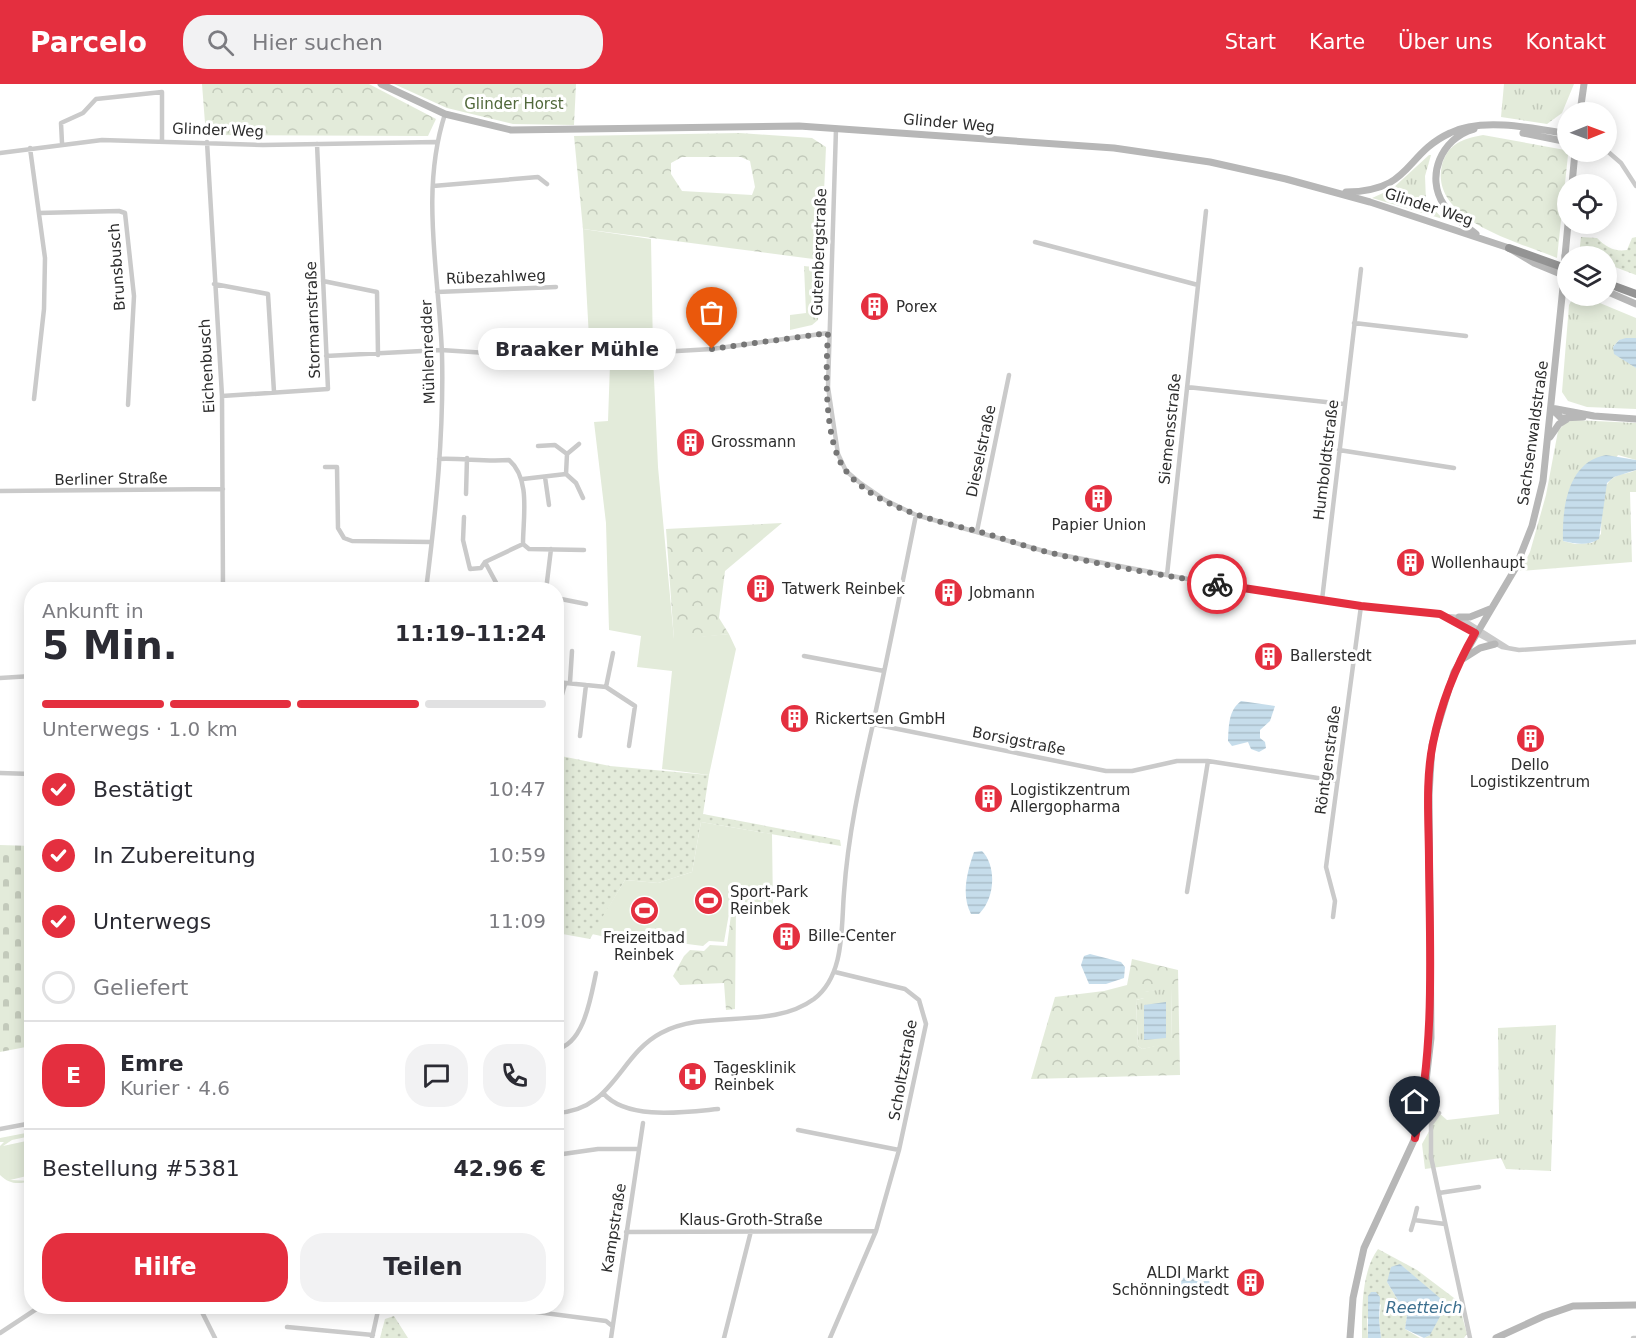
<!DOCTYPE html>
<html lang="de">
<head>
<meta charset="utf-8">
<style>
	body { margin:0; font-family:"DejaVu Sans",sans-serif; background:#f2f2f3; color:#2b2b33; height:100vh; display:flex; flex-direction:column; font-size:22px; white-space:nowrap }
	* { box-sizing:border-box; margin:0 }
	p { font-size:20px; color:#7c7c81 }
	.icon { flex:none; width:33px; height:33px; fill:none; stroke:currentColor; stroke-width:2; stroke-linecap:round; stroke-linejoin:round }
	.map { position:relative; flex:1; overflow:hidden }
	.sheet { position:absolute; left:24px; top:498px; width:540px; height:732px; display:flex; flex-direction:column; background:#fff; border-radius:24px; box-shadow:0 3px 15px #0003 }
	.sheet>* { flex:none }
	.needle { width:39px; rotate:89deg }
	.controls { position:absolute; left:1557px; top:18px; display:grid; gap:12px }
	.controls a { display:grid; place-items:center; width:60px; height:60px; border-radius:50%; background:#fff; box-shadow:0 3px 15px #0003; font-size:30px }
	.pin { position:absolute; display:grid; place-items:center; width:51px; height:51px; color:#fff; margin:-62px -26px; border-radius:50% 50% 50% 0; rotate:-45deg; box-shadow:0 0 6px #0007 }
	.pin .icon { rotate:45deg }
	.courier { position:absolute; display:grid; place-items:center; width:60px; height:60px; margin:-30px; border:4px solid #e42f3f; border-radius:50%; background:#fff; color:#222; box-shadow:0 2px 8px #0007 }
	.bubble { position:absolute; height:42px; border-radius:21px; background:#fff; box-shadow:0 3px 15px #0003; font-size:20px; font-weight:800; line-height:42px; text-align:center }
	.headline em { font-style:normal; font-weight:800 }
	.headline div { display:flex; flex-direction:column-reverse }
	.headline { display:flex; align-items:center; justify-content:space-between; height:102px; padding:0 18px }
	h1 { font-size:39px; font-weight:800; line-height:45px }
	.bar { display:grid; grid-template-columns:repeat(4,1fr); gap:9px 6px; align-content:center; height:72px; padding:0 18px }
	.bar i { height:8px; border-radius:4px; background:#e1e1e2 }
	.bar .on { background:#e42f3f }
	.bar p { grid-column:span 4 }
	.line { display:flex; align-items:center; gap:15px; padding:0 18px; border-top:2px solid #e1e1e2 }
	.line div { flex:1 }
	.round { display:grid; place-items:center; flex:none; width:63px; height:63px; border-radius:24px; background:#f2f2f3 }
	ol { padding:0 18px; list-style:none }
	li { display:flex; align-items:center; gap:18px; height:66px }
	li p { margin-inline-start:auto }
	li .icon { padding:6px; border-radius:50%; background:#e42f3f; color:#fff; stroke-width:4 }
	li:last-child { color:#7c7c81 }
	li i { width:33px; height:33px; border:3px solid #e1e1e2; border-radius:50% }
	.action { display:flex; gap:12px; margin-top:auto; padding:12px 18px }
	.action a { flex:1; height:69px; border-radius:24px; background:#e42f3f; color:#fff; font-size:24px; font-weight:800; line-height:69px; text-align:center }
	.action a+a { background:#f2f2f3; color:#2b2b33 }
	header { display:flex; align-items:center; gap:36px; box-sizing:border-box; height:84px; padding:0 30px; background:#e42f3f; color:#fff }
	header strong { font-size:28px }
	nav { display:flex; gap:33px; margin-inline-start:auto; font-size:21px }
	.search { width:420px; height:54px; background:#f2f2f3; display:flex; align-items:center; gap:15px; box-sizing:border-box; padding:0 21px; border-radius:24px; color:#7c7c81; font-size:22px }
	.map>svg:first-child { display:block }
	.grass { fill:url(#grass-tufts) }
	.forest { fill:url(#forest-crowns); fill-rule:evenodd }
	.cemetery { fill:url(#cemetery-stones) }
	.park { fill:url(#park-dots) }
	.garden { fill:#e3ebda }
	.water { fill:url(#water-rules) }
	.lines { fill:none; stroke-linecap:round; stroke-linejoin:round }
	.street { stroke:#cacaca; stroke-width:4.5 }
	.secondary { stroke:#b7b7b7; stroke-width:7 }
	.highway { stroke:#949494; stroke-width:8 }
	.secondary-bridge { stroke:#b7b7b7; stroke-width:7 }
	.done { stroke:#767676; stroke-width:6; stroke-dasharray:0 10.8 }
	.route { stroke:#e42f3f; stroke-width:8 }
	.labels { text-anchor:middle; stroke-width:6; stroke-linejoin:round; paint-order:stroke }
	.park-label { font-size:15px; fill:#51683b; stroke:#fff }
	.street-label { font-size:15px; fill:#2d2d2d; stroke:#fff }
	.poi-label { font-size:15px; fill:#2d2d2d; stroke:#fff; text-anchor:start }
	.water-label { font-size:16px; font-style:italic; fill:#3c6f8e; stroke:#fff }
</style>
</head>
<body>
<header>
<strong>Parcelo</strong>
<div class="search"><svg class="icon" aria-label="search" viewBox="0 0 24 24"><circle cx="10" cy="10" r="6"/><path d="M15 15l6 6"/></svg>Hier suchen</div>
<nav><a>Start</a><a>Karte</a><a>Über uns</a><a>Kontakt</a></nav>
</header>
<div class="map">
<svg width="1636" height="1254" viewBox="0 0 1636 1254">
	<defs>
		<pattern id="grass-tufts" width="24" height="20" patternUnits="userSpaceOnUse" patternTransform="scale(1.5)"><rect width="24" height="20" fill="#e3ebda"/><path d="M3 7l-1-3M5 7V3M7 7l1-3M15 17l-1-3M17 17v-4M19 17l1-3" fill="none" stroke="#c3cabb"/></pattern>
		<pattern id="forest-crowns" width="20" height="18" patternUnits="userSpaceOnUse" patternTransform="scale(1.5)"><rect width="20" height="18" fill="#e3ebda"/><path d="M2 6a3 3 0 1 1 6 0M12 15a3 3 0 1 1 6 0" fill="none" stroke="#c3cabb"/></pattern>
		<pattern id="cemetery-stones" width="16" height="16" patternUnits="userSpaceOnUse" patternTransform="scale(1.5)"><rect width="16" height="16" fill="#e3ebda"/><path d="M2 7V4a2 2 0 0 1 4 0v3zM10 15v-3a2 2 0 0 1 4 0v3z" fill="#c3cabb"/></pattern>
		<pattern id="park-dots" width="8" height="8" patternUnits="userSpaceOnUse" patternTransform="scale(1.5)"><rect width="8" height="8" fill="#e3ebda"/><path d="M2 2h.1M6 6h.1" fill="none" stroke="#c3cabb" stroke-width="1.8" stroke-linecap="round"/></pattern>
		<pattern id="water-rules" width="6" height="5" patternUnits="userSpaceOnUse" patternTransform="scale(1.5)"><rect width="6" height="5" fill="#c6ddeb"/><path d="M0 2.5h6" fill="none" stroke="#aabeca"/></pattern>
	</defs>
	<rect width="100%" height="100%" fill="#fff"/>
	<path class="grass" d="M 1504,0 L 1574,0 L 1562,29 L 1547,40 L 1501,33 Z
		M 1429,71 L 1431,71 L 1425,92 L 1426,117 L 1443,135 L 1372,114 L 1392,105 Z
		M 804,182 L 822,184 L 818,236 L 812,241 L 790,246 L 790,231 L 806,229 Z
		M 1574,212 L 1583,212 L 1636,234 L 1636,254 L 1619,256 L 1613,263 L 1636,284 L 1636,325 L 1587,323 L 1568,317 L 1562,308 L 1569,221 Z
		M 1575,336 L 1636,339 L 1636,376 L 1618,371 L 1563,457 L 1575,460 L 1592,459 L 1601,450 C 1602,435 1598,404 1613,394 C 1620,389 1629,390 1636,386 L 1636,408 L 1630,408 L 1632,478 L 1520,487 L 1530,468 L 1546,411 L 1558,347 L 1566,338 Z
		M 1171,903 L 1172,959 L 1142,965 L 1138,962 L 1136,916 L 1144,914 L 1144,908 Z
		M 1556,941 L 1551,1087 L 1506,1085 L 1501,1074 L 1425,1085 L 1422,1060 L 1439,1029 L 1447,1036 L 1499,1030 L 1498,944 Z"/>
	<path class="forest" d="M 202,0 L 369,0 L 436,35 L 428,52 L 213,51 L 205,39 Z
		M 394,0 L 576,0 L 574,41 L 513,40 L 447,24 Z
		M 740,49 L 812,54 L 826,63 L 821,176 L 583,145 L 574,52 ZM 682,73 L 741,73 L 750,77 L 755,103 L 752,111 L 682,107 L 671,90 L 671,79 Z
		M 1483,51 L 1565,66 L 1568,71 L 1557,174 C 1519,158 1429,136 1442,81 C 1448,59 1463,55 1483,51 Z
		M 782,439 L 725,487 L 719,534 L 729,550 L 674,556 L 666,445 Z
		M 736,822 L 735,925 L 726,926 L 724,899 L 680,901 L 673,892 L 684,872 L 690,866 L 704,867 L 710,861 L 727,862 L 732,823 Z
		M 1132,875 L 1178,886 L 1180,991 L 1031,995 L 1055,913 L 1104,907 L 1127,901 ZM 1171,904 L 1172,958 L 1142,965 L 1138,962 L 1136,916 L 1144,914 L 1145,908 Z"/>
	<path class="cemetery" d="M 0,761 L 32,762 L 31,962 L 0,968 Z"/>
	<path class="park" d="M 1581,153 L 1597,154 C 1606,163 1614,168 1627,166 L 1632,154 L 1636,153 L 1636,191 L 1607,180 L 1606,172 L 1579,171 Z
		M 556,671 L 610,682 L 709,691 L 703,730 L 840,756 L 841,762 L 701,738 L 692,788 L 658,799 L 625,796 L 590,855 L 557,849 Z
		M 1378,1165 L 1417,1186 L 1458,1217 L 1467,1250 L 1464,1254 L 1424,1254 L 1430,1251 L 1412,1191 L 1400,1180 L 1387,1198 L 1407,1231 L 1405,1245 L 1420,1254 L 1381,1254 L 1379,1236 L 1381,1220 L 1367,1235 L 1368,1254 L 1362,1254 C 1362,1227 1361,1188 1378,1165 Z
		M 394,1232 L 408,1254 L 380,1254 L 385,1235 Z"/>
	<path class="garden" d="M 583,145 L 651,155 L 653,266 L 615,268 L 607,272 L 590,272 Z
		M 653,272 L 658,383 L 674,555 L 729,550 L 736,565 L 709,691 L 662,685 L 672,587 L 637,583 L 641,552 L 609,546 L 606,439 L 594,338 L 608,337 L 610,280 L 621,275 Z
		M 701,738 L 772,750 L 773,826 L 731,818 L 724,858 L 709,857 L 703,862 L 633,853 L 619,856 L 592,850 L 625,796 L 658,799 L 692,788 Z
		M 31,1048 L 31,1052 L 12,1056 L 3,1062 L 31,1056 L 31,1091 L 10,1096 L 31,1097 C 19,1100 10,1101 0,1091 L 0,1062 L 4,1058 L 0,1058 L 0,1054 Z"/>
	<path class="water" d="M 1626,254 L 1636,254 L 1636,284 L 1614,270 L 1613,263 L 1619,256 Z
		M 1606,371 L 1636,376 L 1636,386 L 1614,393 L 1607,399 L 1599,455 C 1588,462 1576,460 1563,457 C 1562,425 1567,378 1606,371 Z
		M 1241,617 L 1275,622 L 1270,637 L 1260,646 L 1260,654 L 1265,658 L 1266,664 L 1259,668 L 1251,665 L 1248,658 L 1232,662 L 1228,657 C 1229,642 1228,627 1241,617 Z
		M 982,767 C 997,782 995,815 979,830 L 971,830 C 961,811 967,788 974,768 Z
		M 1090,870 L 1121,878 L 1125,883 L 1124,894 L 1106,900 L 1089,900 L 1081,881 L 1084,872 Z
		M 1166,918 L 1166,954 L 1144,956 L 1144,921 Z
		M 1400,1180 L 1440,1214 L 1443,1227 L 1430,1251 L 1424,1254 L 1405,1245 L 1407,1231 L 1387,1198 L 1391,1183 Z
		M 1209,1191 L 1210,1209 L 1182,1212 L 1181,1194 Z
		M 1371,1208 L 1376,1208 L 1380,1213 L 1379,1236 L 1381,1254 L 1368,1254 L 1368,1212 Z"/>
	<g class="lines">
		<path class="street" d="M 836,45 L 828,303 L 838,370 L 846,387 L 859,398 L 885,416 L 916,431 L 1051,469 L 1214,500 L 1361,522 L 1440,530 L 1502,563 L 1519,566 L 1636,558
			M 207,58 L 222,312 L 223,506
			M 62,59 L 61,39 L 83,29 L 96,15 L 162,8 L 162,57
			M 30,64 L 45,174 L 44,225 L 34,315
			M 1606,66 L 1621,79 L 1636,102
			M 0,69 L 102,56 L 263,61 L 436,58
			M 433,102 L 538,93 L 547,100
			M 39,129 L 119,127 L 125,129 L 134,212 L 128,321
			M 1035,158 L 1198,201
			M 323,197 L 377,208 L 378,271
			M 214,200 L 268,210 L 274,308
			M 437,208 L 556,203
			M 1354,239 L 1466,252
			M 660,268 L 712,265 L 828,249
			M 326,272 L 441,266 L 582,275
			M 1187,303 L 1344,320
			M 222,312 L 328,305 L 317,60
			M 538,362 L 555,361 L 567,370 L 579,360
			M 1339,366 L 1454,384
			M 439,375 C 463,374 485,378 509,376 C 531,395 523,433 523,460 L 529,465 L 584,466
			M 325,383 L 337,383 L 338,444 L 344,454 L 352,457 L 431,458
			M 566,390 L 576,399 L 583,414
			M 545,393 L 549,421
			M 523,395 L 566,390 L 567,370
			M 0,407 L 223,405
			M 466,410 L 467,374
			M 464,433 L 463,456 L 470,485 L 481,484 L 485,478 L 523,460
			M 977,447 L 1009,291
			M 485,478 L 500,506
			M 1167,491 L 1206,127
			M 426,506 C 436,427 444,348 442,270 C 439,190 420,107 445,30
			M 546,506 L 551,465
			M 556,514 L 586,520
			M 1322,516 L 1361,185
			M 1445,532 L 1459,533 L 1508,564
			M 804,572 L 884,587
			M 0,594 L 32,592
			M 556,598 L 606,603 L 635,622 L 629,662
			M 570,598 L 572,567
			M 606,603 L 613,569
			M 556,632 L 565,600
			M 873,640 L 1106,687 L 1132,687 L 1177,677 L 1208,677 L 1337,697
			M 580,652 L 586,601
			M 0,689 L 32,690
			M 1187,808 L 1208,677
			M 1333,833 L 1335,817 L 1326,783 L 1361,522
			M 556,965 C 584,961 591,912 596,889
			M 603,1009 C 627,1037 686,1028 718,1025
			M 556,1029 C 613,1027 619,971 661,949 C 707,924 770,947 814,915 C 845,891 841,844 844,809 C 848,751 860,697 873,640 C 888,571 902,501 916,431
			M 1439,1029 L 1431,1040 L 1431,1073 L 1470,1254
			M 0,1045 L 32,1039
			M 798,1046 L 899,1066
			M 556,1071 L 598,1065 L 639,1065
			M 1439,1109 L 1479,1103
			M 1414,1136 L 1417,1124
			M 1411,1146 L 1414,1136 L 1445,1140
			M 626,1148 L 876,1147
			M 199,1222 L 215,1254
			M 490,1222 L 606,1237 L 611,1241
			M 287,1243 L 373,1251
			M 0,1249 L 41,1222
			M 372,1254 L 379,1222
			M 611,1254 L 643,1039
			M 724,1254 L 751,1147
			M 830,1254 L 876,1147 L 899,1066 L 926,940 L 919,916 L 905,905 L 835,888
			M 1633,1254 L 1636,1254"/>
		<path class="secondary" d="M 381,0 L 445,30 L 511,46 L 799,42 L 1114,64 L 1210,78 L 1286,95 L 1370,118 L 1509,164 L 1534,179 L 1568,193
			M 1580,28 L 1584,0
			M 1474,45 C 1441,54 1425,93 1444,121 C 1452,133 1465,141 1476,150
			M 1523,49 L 1568,58
			M 1572,100 L 1575,68
			M 1346,108 C 1413,107 1403,71 1450,49 C 1481,33 1534,44 1568,50
			M 1565,172 L 1568,140
			M 1606,207 L 1636,220
			M 1551,324 L 1594,332 L 1636,335
			M 1551,324 L 1561,334 L 1583,333
			M 1550,353 L 1559,340 L 1567,335
			M 1459,533 L 1470,533 L 1490,525
			M 1461,576 L 1480,564 L 1495,560
			M 1350,1254 L 1353,1214 L 1364,1164 L 1415,1054 L 1425,1006 L 1431,954 L 1429,711 L 1432,661 L 1454,588 L 1515,485 L 1532,442 L 1543,397 L 1563,203
			M 1496,1254 L 1544,1232 L 1573,1222 L 1636,1221"/>
		<path class="highway" d="M 1509,164 L 1568,185
			M 1606,199 L 1636,210"/>
		<path class="secondary-bridge" d="M 1563,203 L 1565,172"/>
	</g>
	<g class="lines">
		<path class="done" d="M 712,265 L 828,249 C 826,285 823,358 846,387 C 875,423 935,437 977,447 C 1002,454 1026,463 1051,469 C 1106,482 1162,491 1217,500"/>
		<path class="route" d="M 1217,500 L 1361,522 L 1440,530 L 1475,549 C 1455,584 1441,619 1433,659 C 1425,697 1429,739 1429,778 C 1430,872 1435,961 1415,1054"/>
	</g>
	<defs>
		<symbol id="building-disc" viewBox="-11 -11 22 22"><circle r="9.5" fill="#e42f3f" stroke="#fff"/><path d="M-4-6H4V6H1V3H-1V6H-4ZM-2.5-4.3h1.7v1.8h-1.7ZM.8-4.3h1.7v1.8H.8ZM-2.5-1h1.7V.8h-1.7ZM.8-1h1.7V.8H.8Z" fill="#fff"/></symbol>
		<symbol id="stadium-disc" viewBox="-11 -11 22 22"><circle r="9.5" fill="#e42f3f" stroke="#fff"/><path d="M0-5a6.5 5 0 1 0 0 10a6.5 5 0 1 0 0-10ZM-3.5-1.8h7v3.6h-7Z" fill="#fff"/></symbol>
		<symbol id="hospital-disc" viewBox="-11 -11 22 22"><circle r="9.5" fill="#e42f3f" stroke="#fff"/><path d="M-5-5h3v3.5h4V-5h3V5h-3V1.5h-4V5h-3Z" fill="#fff"/></symbol>
	</defs>
	<g fill-rule="evenodd">
		<use href="#building-disc" x="858" y="206" width="33" height="33"/>
		<use href="#building-disc" x="674" y="342" width="33" height="33"/>
		<use href="#building-disc" x="1082" y="398" width="33" height="33"/>
		<use href="#building-disc" x="1394" y="462" width="33" height="33"/>
		<use href="#building-disc" x="744" y="488" width="33" height="33"/>
		<use href="#building-disc" x="932" y="492" width="33" height="33"/>
		<use href="#building-disc" x="1252" y="556" width="33" height="33"/>
		<use href="#building-disc" x="778" y="618" width="33" height="33"/>
		<use href="#building-disc" x="1514" y="638" width="33" height="33"/>
		<use href="#building-disc" x="972" y="698" width="33" height="33"/>
		<use href="#stadium-disc" x="692" y="800" width="33" height="33"/>
		<use href="#stadium-disc" x="628" y="810" width="33" height="33"/>
		<use href="#building-disc" x="770" y="836" width="33" height="33"/>
		<use href="#hospital-disc" x="676" y="976" width="33" height="33"/>
		<use href="#building-disc" x="1234" y="1182" width="33" height="33"/>
	</g>
	<g class="labels">
		<g class="park-label">
			<text x="514" y="25">Glinder Horst</text>
		</g>
		<g class="street-label">
			<text transform="translate(949 39) rotate(5)" y="5">Glinder Weg</text>
			<text transform="translate(218 46) rotate(2)" y="5">Glinder Weg</text>
			<text transform="translate(1429 123) rotate(18)" y="5">Glinder Weg</text>
			<text transform="translate(819 168) rotate(-88)" y="5">Gutenbergstraße</text>
			<text transform="translate(117 183) rotate(-94)" y="5">Brunsbusch</text>
			<text transform="translate(496 193) rotate(-2)" y="5">Rübezahlweg</text>
			<text transform="translate(313 236) rotate(-92)" y="5">Stormarnstraße</text>
			<text transform="translate(428 268) rotate(-92)" y="5">Mühlenredder</text>
			<text transform="translate(207 282) rotate(-93)" y="5">Eichenbusch</text>
			<text transform="translate(1170 345) rotate(-84)" y="5">Siemensstraße</text>
			<text transform="translate(1533 349) rotate(-82)" y="5">Sachsenwaldstraße</text>
			<text transform="translate(981 367) rotate(-78)" y="5">Dieselstraße</text>
			<text transform="translate(1326 376) rotate(-83)" y="5">Humboldtstraße</text>
			<text transform="translate(111 395) rotate(-1)" y="5">Berliner Straße</text>
			<text transform="translate(1019 657) rotate(11)" y="5">Borsigstraße</text>
			<text transform="translate(1328 676) rotate(-82)" y="5">Röntgenstraße</text>
			<text transform="translate(903 986) rotate(-80)" y="5">Scholtzstraße</text>
			<text x="751" y="1141">Klaus-Groth-Straße</text>
			<text transform="translate(614 1144) rotate(-81)" y="5">Kampstraße</text>
		</g>
		<g class="poi-label">
			<text x="896" y="228">Porex</text>
			<text x="711" y="363">Grossmann</text>
			<text x="1099" y="446" text-anchor="middle">Papier Union</text>
			<text x="1431" y="484">Wollenhaupt</text>
			<text x="782" y="510">Tatwerk Reinbek</text>
			<text x="969" y="514">Jobmann</text>
			<text x="1290" y="577">Ballerstedt</text>
			<text x="815" y="640">Rickertsen GmbH</text>
			<text x="1530" y="686" text-anchor="middle">Dello<tspan x="1530" dy="17">Logistikzentrum</tspan></text>
			<text x="1010" y="711">Logistikzentrum<tspan x="1010" dy="17">Allergopharma</tspan></text>
			<text x="730" y="813">Sport-Park<tspan x="730" dy="17">Reinbek</tspan></text>
			<text x="808" y="857">Bille-Center</text>
			<text x="644" y="859" text-anchor="middle">Freizeitbad<tspan x="644" dy="17">Reinbek</tspan></text>
			<text x="714" y="989">Tagesklinik<tspan x="714" dy="17">Reinbek</tspan></text>
			<text x="1229" y="1194" text-anchor="end">ALDI Markt<tspan x="1229" dy="17">Schönningstedt</tspan></text>
		</g>
		<g class="water-label">
			<text x="1424" y="1229">Reetteich</text>
		</g>
	</g>
</svg>
<div class="controls">
<a><svg class="needle" viewBox="-14 -14 28 28"><path d="M0-13l5 13h-10z" fill="#e53935"/><path d="M0 13l5-13h-10z" fill="#7c7c81"/></svg></a>
<a><svg class="icon" aria-label="locate" viewBox="0 0 24 24"><circle cx="12" cy="12" r="6"/><path d="M12 2v4M12 18v4M2 12h4M18 12h4"/></svg></a>
<a><svg class="icon" aria-label="layers" viewBox="0 0 24 24"><path d="M12 4l9 5-9 5-9-5zM3 14l9 5 9-5"/></svg></a>
</div>
<div class="pin" style="left:712px;top:265px;background:#ea580c"><svg class="icon" aria-label="bag" viewBox="0 0 24 24"><path d="M5 8h14l-1 12H6zM9 8a3 3 0 0 1 6 0"/></svg></div>
<div class="pin" style="left:1415px;top:1054px;background:#1f2937"><svg class="icon" aria-label="home" viewBox="0 0 24 24"><path d="M3 11l9-7 9 7M6 9v11h12V9"/></svg></div>
<div class="courier" style="left:1217px;top:500px"><svg class="icon" aria-label="bike" viewBox="0 0 24 24"><circle cx="6" cy="16" r="4"/><circle cx="18" cy="16" r="4"/><path d="M6 16l4-8h5l3 8M10 8l3 8H6M13 5h3"/></svg></div>
<div class="bubble" style="left:478px;top:244px;width:198px">Braaker Mühle</div>
<section class="sheet">
<div class="headline"><div><h1>5 Min.</h1><p>Ankunft in</p></div><em>11:19–11:24</em></div>
<div class="bar"><i class="on"></i><i class="on"></i><i class="on"></i><i></i><p>Unterwegs · 1.0 km</p></div>
<ol>
<li><svg class="icon" aria-label="check" viewBox="0 0 24 24"><path d="M5 12l5 5 9-10"/></svg>Bestätigt<p>10:47</p></li>
<li><svg class="icon" aria-label="check" viewBox="0 0 24 24"><path d="M5 12l5 5 9-10"/></svg>In Zubereitung<p>10:59</p></li>
<li><svg class="icon" aria-label="check" viewBox="0 0 24 24"><path d="M5 12l5 5 9-10"/></svg>Unterwegs<p>11:09</p></li>
<li><i></i>Geliefert</li>
</ol>
<div class="line" style="height:108px"><b class="round" style="background:#e42f3f;color:#fff">E</b><div><b>Emre</b><p>Kurier · 4.6</p></div><a class="round"><svg class="icon" aria-label="chat" viewBox="0 0 24 24"><path d="M4 5h16v11H9l-5 4z"/></svg></a><a class="round"><svg class="icon" aria-label="phone" viewBox="0 0 24 24"><path d="M5 4h4l2 5-3 2q2 4 5 5l2-3 5 2v4C11 20 4 13 5 4z"/></svg></a></div>
<div class="line" style="height:78px"><div>Bestellung #5381</div><b>42.96 €</b></div>
<div class="action"><a>Hilfe</a><a>Teilen</a></div>
</section>
</div>
</body>
</html>
